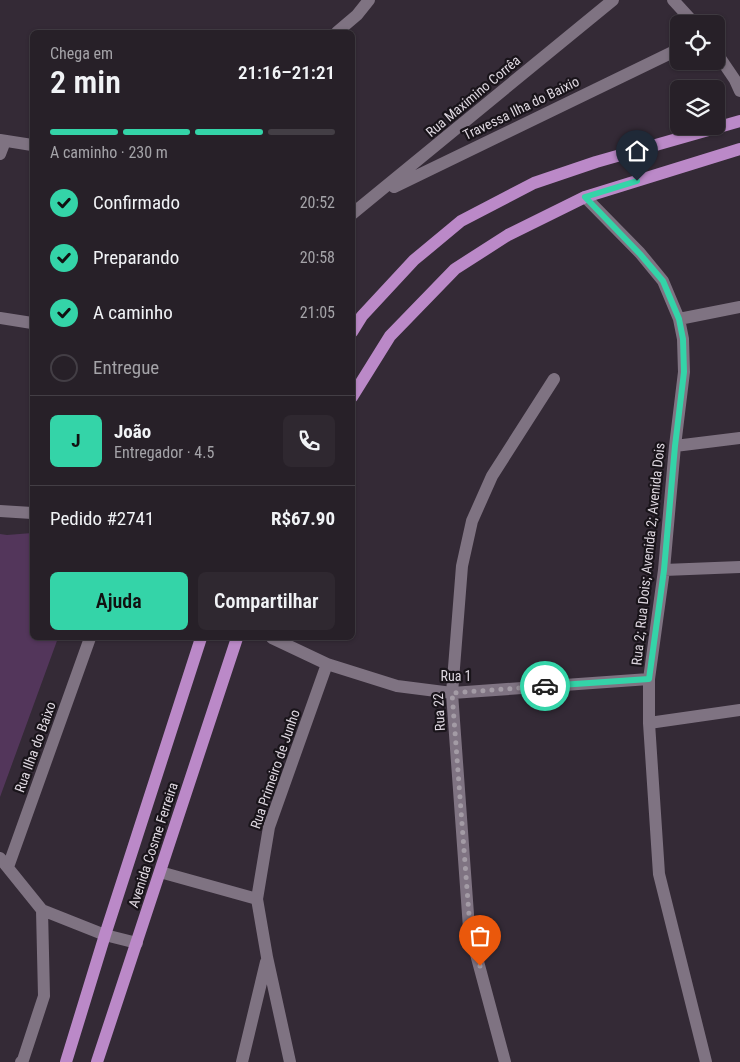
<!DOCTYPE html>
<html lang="pt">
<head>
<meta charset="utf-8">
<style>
	body { margin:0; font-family:"Roboto Condensed",sans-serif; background:#2f2830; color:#f1f3f6; height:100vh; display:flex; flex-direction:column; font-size:19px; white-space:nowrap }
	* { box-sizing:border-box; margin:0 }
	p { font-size:16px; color:#a4a3a8 }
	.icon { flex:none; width:28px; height:28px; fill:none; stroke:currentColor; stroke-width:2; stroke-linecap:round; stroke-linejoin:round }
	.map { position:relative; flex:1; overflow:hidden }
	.details { position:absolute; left:30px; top:30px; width:325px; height:610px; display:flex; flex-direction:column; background:#272028; border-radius:8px; box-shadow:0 1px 4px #0004,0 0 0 1px #433e45 }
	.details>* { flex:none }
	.controls { position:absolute; left:670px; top:15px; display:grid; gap:10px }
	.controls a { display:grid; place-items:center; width:55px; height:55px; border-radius:8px; background:#272028; box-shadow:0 1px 4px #0004,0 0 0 1px #433e45; font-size:25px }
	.pin { position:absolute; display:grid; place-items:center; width:42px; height:42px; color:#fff; margin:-51px -21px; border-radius:50% 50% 50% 0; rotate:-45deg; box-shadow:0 0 5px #0007 }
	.pin .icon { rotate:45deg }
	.courier { position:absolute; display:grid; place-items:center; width:50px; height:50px; margin:-25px; border:4px solid #34d4a8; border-radius:50%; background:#fff; color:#222; box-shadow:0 1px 6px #0007 }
	.overview em { font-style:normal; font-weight:600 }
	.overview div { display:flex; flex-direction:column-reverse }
	.overview { display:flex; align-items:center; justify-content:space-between; height:85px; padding:0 20px }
	h1 { font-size:32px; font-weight:600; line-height:38px }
	.bar { display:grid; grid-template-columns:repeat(4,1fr); gap:8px 5px; align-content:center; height:60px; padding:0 20px }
	.bar i { height:6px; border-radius:4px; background:#433e45 }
	.bar .selected { background:#34d4a8 }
	.bar p { grid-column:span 4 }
	.line { display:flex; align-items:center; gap:12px; padding:0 20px; border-top:1px solid #433e45 }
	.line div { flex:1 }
	.round { display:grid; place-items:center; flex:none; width:52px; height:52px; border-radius:8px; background:#2f2830 }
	ol { padding:0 20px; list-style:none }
	li { display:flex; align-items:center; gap:15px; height:55px }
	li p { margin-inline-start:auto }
	li .icon { padding:5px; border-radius:50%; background:#34d4a8; color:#111; stroke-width:4 }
	li:last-child { color:#a4a3a8 }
	li i { width:28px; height:28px; border:2px solid #433e45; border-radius:50% }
	.button { display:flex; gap:10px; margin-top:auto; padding:10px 20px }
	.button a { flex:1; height:58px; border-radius:8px; background:#34d4a8; color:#111; font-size:20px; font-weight:600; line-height:58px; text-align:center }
	.button a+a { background:#2f2830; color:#f1f3f6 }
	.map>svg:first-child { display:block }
	.green { fill:#53365b }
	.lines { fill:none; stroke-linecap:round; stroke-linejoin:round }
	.minor { stroke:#7f7382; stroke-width:12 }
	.major { stroke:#bb89c8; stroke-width:12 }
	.done { stroke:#a39ba5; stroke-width:5; stroke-dasharray:0 9 }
	.route { stroke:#34d4a8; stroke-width:6 }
	.labels { text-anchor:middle; stroke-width:4.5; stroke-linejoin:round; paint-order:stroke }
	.street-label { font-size:14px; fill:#dfd8e1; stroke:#19141a }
</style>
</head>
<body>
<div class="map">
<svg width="740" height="1062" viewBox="0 0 740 1062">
	<rect width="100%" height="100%" fill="#342a36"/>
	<path class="green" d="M 32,533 L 32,638 L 58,638 L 0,797 L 0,534 L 7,535 Z"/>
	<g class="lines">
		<path class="minor" d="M 673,0 L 695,24
			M 337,32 L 357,15 L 369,0
			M 716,52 L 735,80 L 740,91
			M 0,140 L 32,145
			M 0,154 L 5,141
			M 394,187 L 679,49
			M 585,197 L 640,253 L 663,281 L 679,319 L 683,339 L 684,372 L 675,446 L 664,570 L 649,679 L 649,723 L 659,874 L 706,1062
			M 352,214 L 613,0
			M 0,318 L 32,323
			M 679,319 L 740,307
			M 675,446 L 740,438
			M 0,511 L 32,513
			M 664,570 L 740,567
			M 272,638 L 327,664 L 397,686 L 452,693 L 649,679
			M 649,723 L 740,710
			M 0,858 L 42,910 L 105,935 L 137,943
			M 8,867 L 90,638
			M 160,872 L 257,899
			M 21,1062 L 23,1060 L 44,996 L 42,910
			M 242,1062 L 266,962
			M 290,1062 L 267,957 L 257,899 L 269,827 L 327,664
			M 505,1062 L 469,928 L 452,693 L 462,566 L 472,521 L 492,476 L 554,379"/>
		<path class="major" d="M 352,332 L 362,316 L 414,260 L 461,221 L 534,183 L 596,162 L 740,121
			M 352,397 L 390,336 L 455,269 L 508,235 L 585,197 L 740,149
			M 66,1062 L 105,935 L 201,638
			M 97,1062 L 237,638"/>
	</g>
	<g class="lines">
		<path class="done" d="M 480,966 L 470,928 L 452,693 L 545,686"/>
		<path class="route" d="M 545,686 L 649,679 L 664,570 L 675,446 L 684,372 L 683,339 L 679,319 L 663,281 L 640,254 L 585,197 L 637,181"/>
	</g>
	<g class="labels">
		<g class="street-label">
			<text transform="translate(473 96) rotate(-40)" y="5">Rua Maximino Corrêa</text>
			<text transform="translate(521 108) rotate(-26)" y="5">Travessa Ilha do Baixio</text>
			<text transform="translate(648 554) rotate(-84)" y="5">Rua 2; Rua Dois; Avenida 2; Avenida Dois</text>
			<text x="456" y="681">Rua 1</text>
			<text transform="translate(439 712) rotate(-93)" y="5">Rua 22</text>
			<text transform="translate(35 747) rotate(-70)" y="5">Rua Ilha do Baixo</text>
			<text transform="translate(275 769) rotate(-71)" y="5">Rua Primeiro de Junho</text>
			<text transform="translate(153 845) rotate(-72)" y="5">Avenida Cosme Ferreira</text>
		</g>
	</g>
</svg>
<div class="controls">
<a><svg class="icon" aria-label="locate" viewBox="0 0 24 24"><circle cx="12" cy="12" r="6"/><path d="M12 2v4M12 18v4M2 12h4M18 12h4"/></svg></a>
<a><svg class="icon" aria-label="layers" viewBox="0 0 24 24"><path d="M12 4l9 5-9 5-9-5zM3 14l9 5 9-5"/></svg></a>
</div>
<div class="pin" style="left:480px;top:966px;background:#ea580c"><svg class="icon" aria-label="bag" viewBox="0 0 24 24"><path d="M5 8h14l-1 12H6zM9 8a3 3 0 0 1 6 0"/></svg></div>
<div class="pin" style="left:637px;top:181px;background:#1f2937"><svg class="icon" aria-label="home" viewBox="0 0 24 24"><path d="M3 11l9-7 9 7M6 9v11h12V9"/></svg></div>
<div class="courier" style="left:545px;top:686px"><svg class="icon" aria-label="car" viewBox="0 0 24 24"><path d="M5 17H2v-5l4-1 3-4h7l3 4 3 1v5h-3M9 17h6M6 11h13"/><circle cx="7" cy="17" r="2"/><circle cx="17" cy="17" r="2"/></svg></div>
<section class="details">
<div class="overview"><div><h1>2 min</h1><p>Chega em</p></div><em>21:16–21:21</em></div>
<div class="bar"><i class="selected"></i><i class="selected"></i><i class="selected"></i><i></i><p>A caminho · 230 m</p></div>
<ol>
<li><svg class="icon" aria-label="check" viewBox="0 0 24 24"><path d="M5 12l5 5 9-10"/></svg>Confirmado<p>20:52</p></li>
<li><svg class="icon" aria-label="check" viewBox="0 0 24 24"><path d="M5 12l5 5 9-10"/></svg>Preparando<p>20:58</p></li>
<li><svg class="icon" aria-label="check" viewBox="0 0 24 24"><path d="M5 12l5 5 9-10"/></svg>A caminho<p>21:05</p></li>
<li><i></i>Entregue</li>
</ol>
<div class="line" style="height:90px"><b class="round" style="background:#34d4a8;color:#111">J</b><div><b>João</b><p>Entregador · 4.5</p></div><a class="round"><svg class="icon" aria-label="phone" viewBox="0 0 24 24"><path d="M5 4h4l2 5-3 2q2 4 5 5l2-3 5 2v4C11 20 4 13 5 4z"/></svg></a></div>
<div class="line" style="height:65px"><div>Pedido #2741</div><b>R$67.90</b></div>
<div class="button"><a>Ajuda</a><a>Compartilhar</a></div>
</section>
</div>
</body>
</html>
